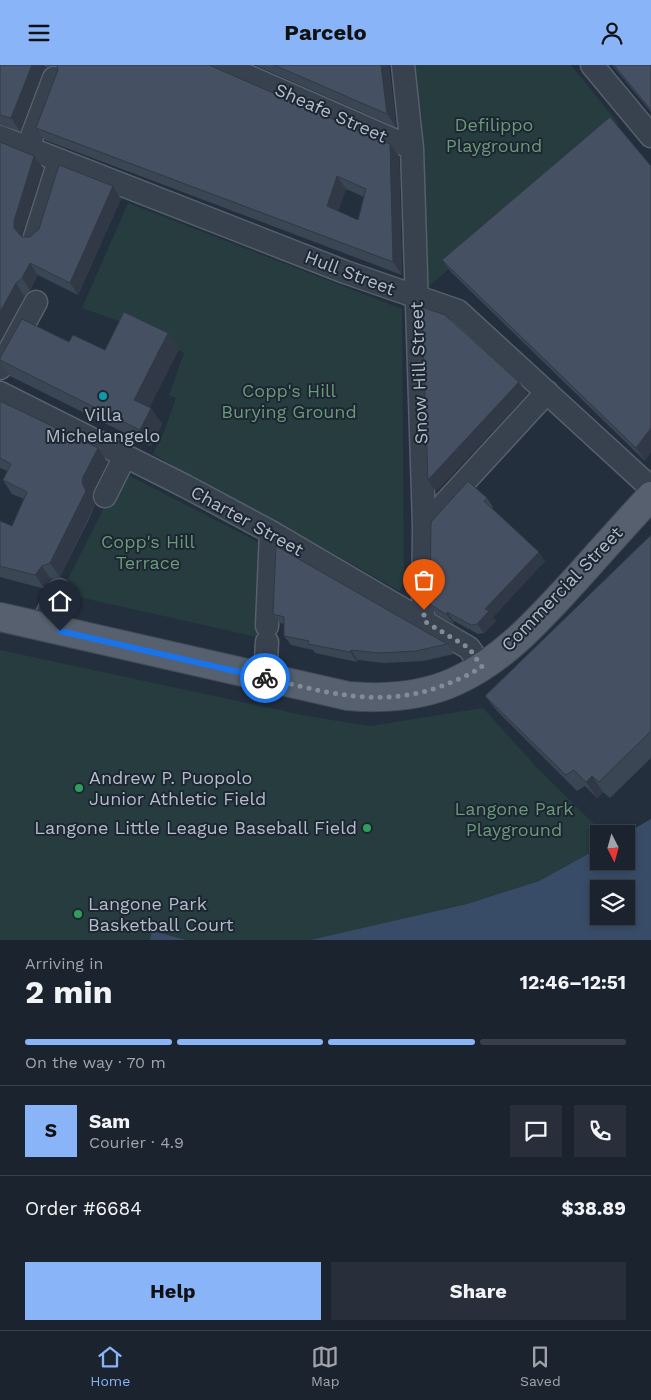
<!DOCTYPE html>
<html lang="en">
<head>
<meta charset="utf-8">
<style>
	body { margin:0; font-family:"Work Sans",sans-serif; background:#282f3a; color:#f1f3f6; height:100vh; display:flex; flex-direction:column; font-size:19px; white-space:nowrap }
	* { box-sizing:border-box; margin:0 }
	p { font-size:16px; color:#a0a4aa }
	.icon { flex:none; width:28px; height:28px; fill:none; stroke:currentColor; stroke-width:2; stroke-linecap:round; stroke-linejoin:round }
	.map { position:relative; height:875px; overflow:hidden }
	.drawer { display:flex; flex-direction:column; background:#1b232e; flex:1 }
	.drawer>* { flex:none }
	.needle { width:32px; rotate:174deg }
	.tools { position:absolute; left:590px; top:760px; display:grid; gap:10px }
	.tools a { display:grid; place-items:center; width:45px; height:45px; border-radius:0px; background:#1b232e; box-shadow:0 2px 8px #0003,0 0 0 1px #39404a; font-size:25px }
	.pin { position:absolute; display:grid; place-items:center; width:42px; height:42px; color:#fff; margin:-51px -21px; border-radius:50% 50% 50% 0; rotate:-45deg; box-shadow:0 0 5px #0007 }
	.pin .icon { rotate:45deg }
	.courier { position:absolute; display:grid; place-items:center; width:50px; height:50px; margin:-25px; border:4px solid #1a73e8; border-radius:50%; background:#fff; color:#222; box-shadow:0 1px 6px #0007 }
	.overview em { font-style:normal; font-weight:700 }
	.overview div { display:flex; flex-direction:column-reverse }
	.overview { display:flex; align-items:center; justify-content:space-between; height:85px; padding:0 25px }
	h1 { font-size:32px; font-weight:700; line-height:38px }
	.bar { display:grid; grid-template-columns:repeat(4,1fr); gap:8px 5px; align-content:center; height:60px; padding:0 25px }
	.bar i { height:6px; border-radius:4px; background:#39404a }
	.bar .selected { background:#8ab4f8 }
	.bar p { grid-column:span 4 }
	.line { display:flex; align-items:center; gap:12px; padding:0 25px; border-top:1px solid #39404a }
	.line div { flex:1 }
	.round { display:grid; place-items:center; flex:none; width:52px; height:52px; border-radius:0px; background:#282f3a }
	.cta { display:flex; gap:10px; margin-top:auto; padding:10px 25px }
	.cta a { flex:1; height:58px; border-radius:0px; background:#8ab4f8; color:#111; font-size:20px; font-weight:700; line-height:58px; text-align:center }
	.cta a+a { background:#282f3a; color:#f1f3f6 }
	header { display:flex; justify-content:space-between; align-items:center; height:65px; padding:0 25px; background:#8ab4f8; color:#111; font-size:22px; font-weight:700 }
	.tab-bar { display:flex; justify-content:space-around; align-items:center; height:70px; border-top:1px solid #39404a; background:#1b232e; font-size:14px; color:#a0a4aa }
	.tab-bar a { display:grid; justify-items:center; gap:2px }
	.tab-bar .selected { color:#8ab4f8 }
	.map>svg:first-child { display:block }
	.green { fill:#263c3f }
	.water { fill:#394c67; fill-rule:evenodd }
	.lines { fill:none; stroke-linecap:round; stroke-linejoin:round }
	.minor-casing { stroke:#565f6c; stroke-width:25 }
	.major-casing { stroke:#414a57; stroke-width:30 }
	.minor { stroke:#38414e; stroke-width:22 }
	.major { stroke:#56606e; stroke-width:28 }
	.wall { fill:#3b4654; fill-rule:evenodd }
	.shaded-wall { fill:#303945 }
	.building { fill:#455162; stroke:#303945; fill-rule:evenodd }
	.done { stroke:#828b98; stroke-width:5; stroke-dasharray:0 9 }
	.route { stroke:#1a73e8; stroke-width:6 }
	.culture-dot { fill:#0f9aa8; stroke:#1d2633; stroke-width:2 }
	.leisure-dot { fill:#2e9e5b; stroke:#1d2633; stroke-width:2 }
	.labels { text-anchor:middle; stroke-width:4; stroke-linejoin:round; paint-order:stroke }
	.street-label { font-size:18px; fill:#b4bcc9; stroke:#1d2633 }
	.park-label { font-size:18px; fill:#6b9a76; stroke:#1d2633 }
	.poi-label { font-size:18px; fill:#b4bcc9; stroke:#1d2633; text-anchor:start }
</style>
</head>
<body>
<header><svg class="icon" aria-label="menu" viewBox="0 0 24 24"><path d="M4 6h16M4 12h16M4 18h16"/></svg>Parcelo<svg class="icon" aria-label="person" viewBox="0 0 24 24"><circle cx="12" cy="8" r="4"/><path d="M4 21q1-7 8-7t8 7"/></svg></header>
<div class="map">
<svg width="651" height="875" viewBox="0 0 651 875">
	<rect width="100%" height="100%" fill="#242f3e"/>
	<path class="green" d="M 415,0 L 571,0 L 618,58 L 429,221 L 422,55 Z
		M 128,138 L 402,244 L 404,518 L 399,526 L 329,486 L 256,449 L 153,389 L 164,367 L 176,333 L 169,330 L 184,288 L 136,262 L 82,243 Z
		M 122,407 L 262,479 L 257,572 L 61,528 Z
		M 0,585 L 307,651 L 370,661 L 483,643 L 541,707 L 599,764 L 603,769 L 599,769 L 599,783 L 539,816 L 467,839 L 310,875 L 187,875 L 153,866 L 154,875 L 0,875 Z"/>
	<path class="water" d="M 651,754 L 651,875 L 310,875 L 467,839 L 539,816 L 599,783 L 599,796 L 626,796 L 625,769 ZM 599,824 L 626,824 L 626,851 L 599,851 Z
		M 152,866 L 187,875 L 150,875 Z"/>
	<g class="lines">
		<defs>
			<path id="minor" d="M 222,0 L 412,83
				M 403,0 L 412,83 L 424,461 L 423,556
				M 592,0 L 651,71
				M 0,72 L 345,207 L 458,246 L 651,423
				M 28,82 L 54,13
				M 35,172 L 59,96
				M 0,303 L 36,237
				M 0,328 L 185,421 L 271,467 L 469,583 L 482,602
				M 105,431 L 125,391
				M 424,461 L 547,327
				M 267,561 L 271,467
				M 41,562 L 59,525
				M 265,613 L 267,577"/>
			<path id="major" d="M 0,552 L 348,631 C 384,634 422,632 456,616 C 505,594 541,552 577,513 C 601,486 626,458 651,431"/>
		</defs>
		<use href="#minor" class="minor-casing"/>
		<use href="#major" class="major-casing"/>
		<use href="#minor" class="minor"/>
		<use href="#major" class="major"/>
	</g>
	<path class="wall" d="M 0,0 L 209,0 L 390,79 L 399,91 L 402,210 L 45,75 L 36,63 L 58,5 L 57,1 L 52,0 L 46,3 L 42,8 L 20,66 L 0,60 ZM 346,124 L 364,132 L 358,155 L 338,146 Z
		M 255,0 L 389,0 L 396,62 Z
		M 612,0 L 651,0 L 651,47 Z
		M 0,77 L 43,103 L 22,169 L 22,172 L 30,172 L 113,121 L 121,134 L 78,230 L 38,210 L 30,225 L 24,231 L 0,276 Z
		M 651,101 L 645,396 L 451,207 L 442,195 Z
		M 168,268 L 179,284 L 149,343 L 162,359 L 151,381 L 10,311 L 0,296 L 0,293 L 69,277 L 105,285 Z
		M 0,336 L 98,383 L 107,397 L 93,426 L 92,432 L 95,439 L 91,450 L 60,512 L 51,514 L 45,524 L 0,512 L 0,456 L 12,461 L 24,434 L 12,429 L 3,415 L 7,406 L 0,403 Z
		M 487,433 L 493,442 L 492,443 L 545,496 L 493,552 L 496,556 L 484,568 L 478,569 L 454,556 L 454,559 L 436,549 L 430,539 L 431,457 Z
		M 651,470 L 651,693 L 610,733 L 603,727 L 597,733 L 585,721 L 577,726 L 497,646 L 485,631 Z
		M 273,549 L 447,579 L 454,589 L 423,596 L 384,598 L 358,595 L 357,597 L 315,588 L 313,585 L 291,580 L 284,571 L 284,559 L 280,558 Z"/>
	<path class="shaded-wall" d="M 32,0 L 44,0 L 46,3 L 42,8 L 20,66 L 11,53 Z
		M 381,0 L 389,0 L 396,62 L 387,49 Z
		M 390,79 L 399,91 L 402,210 L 393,197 Z
		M 34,91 L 43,103 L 22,169 L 22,175 L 14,163 L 14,156 Z
		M 337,111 L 346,124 L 335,154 L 327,141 Z
		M 113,121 L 121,134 L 78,230 L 70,218 Z
		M 30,198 L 38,210 L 30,225 L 22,213 Z
		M 16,218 L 24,231 L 0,276 L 0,247 Z
		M 168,268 L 179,284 L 145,351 L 134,335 Z
		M 519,317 L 528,329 L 436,427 L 428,415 Z
		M 151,343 L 162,359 L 151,381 L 140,365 Z
		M 651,363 L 651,387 L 645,396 L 636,383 Z
		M 98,383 L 107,397 L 93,426 L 92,432 L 95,439 L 60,512 L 50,498 L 83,412 Z
		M 539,487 L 545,496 L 493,552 L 496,556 L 484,568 L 477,559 L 485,544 Z
		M 42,501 L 51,514 L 45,524 L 35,510 Z
		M 447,547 L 454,556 L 454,559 L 447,550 Z
		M 351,585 L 358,595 L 357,597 L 350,587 Z
		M 592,711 L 603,727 L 597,733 L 586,717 Z"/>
	<path class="building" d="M 0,0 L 32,0 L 11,53 L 0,50 Z
		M 57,0 L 209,0 L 390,79 L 393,197 L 36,63 L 58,5 ZM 337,111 L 366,124 L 358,155 L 327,141 Z
		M 274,0 L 381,0 L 387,49 Z
		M 614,0 L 651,0 L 651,45 Z
		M 610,52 L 651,101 L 651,363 L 636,383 L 442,195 Z
		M 0,77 L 34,91 L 14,156 L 14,163 L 22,172 L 30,172 L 39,164 L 59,100 L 113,121 L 70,218 L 30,198 L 22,213 L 16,218 L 0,247 Z
		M 422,242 L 445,250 L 519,317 L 428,415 Z
		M 124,247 L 168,268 L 134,335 L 151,343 L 140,365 L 0,295 L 0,293 L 22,254 L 69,277 L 73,270 L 105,285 Z
		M 0,336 L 98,383 L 83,412 L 82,418 L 86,426 L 50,498 L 42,501 L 35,510 L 0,501 L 0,456 L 12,461 L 27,427 L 3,415 L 11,399 L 0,393 Z
		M 468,416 L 487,433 L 484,436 L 539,487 L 485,544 L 489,546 L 477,559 L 471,560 L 447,547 L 447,550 L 430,539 L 431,457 Z
		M 651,470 L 651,666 L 599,717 L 592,711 L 586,717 L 574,705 L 566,710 L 485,631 Z
		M 276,481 L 447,579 L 416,586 L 378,588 L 351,585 L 350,587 L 308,579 L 309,576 L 284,571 L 284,552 L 273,549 Z"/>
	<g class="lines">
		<path class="done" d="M 265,613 C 348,633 403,648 482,602 L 469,583 L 424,556 L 424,545"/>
		<path class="route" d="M 60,566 L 265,613"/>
	</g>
	<circle class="culture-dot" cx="103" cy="331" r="5"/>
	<g class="leisure-dot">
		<circle cx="79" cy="723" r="5"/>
		<circle cx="367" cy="763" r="5"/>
		<circle cx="78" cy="849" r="5"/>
	</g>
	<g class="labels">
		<g class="street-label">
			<text transform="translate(331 48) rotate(24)" y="6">Sheafe Street</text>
			<text transform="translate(350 208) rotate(21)" y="6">Hull Street</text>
			<text transform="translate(419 308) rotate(-92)" y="6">Snow Hill Street</text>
			<text transform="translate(247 456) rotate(29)" y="6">Charter Street</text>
			<text transform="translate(562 524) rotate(-46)" y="6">Commercial Street</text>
		</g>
		<g class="park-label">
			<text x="494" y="66">Defilippo<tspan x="494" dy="21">Playground</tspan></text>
			<text x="289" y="332">Copp's Hill<tspan x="289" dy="21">Burying Ground</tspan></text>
			<text x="148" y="483">Copp's Hill<tspan x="148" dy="21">Terrace</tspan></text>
			<text x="514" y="750">Langone Park<tspan x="514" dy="21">Playground</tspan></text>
		</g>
		<g class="poi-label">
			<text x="103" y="356" text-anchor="middle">Villa<tspan x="103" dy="21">Michelangelo</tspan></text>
			<text x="89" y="719">Andrew P. Puopolo<tspan x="89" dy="21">Junior Athletic Field</tspan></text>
			<text x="357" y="769" text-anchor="end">Langone Little League Baseball Field</text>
			<text x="88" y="845">Langone Park<tspan x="88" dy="21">Basketball Court</tspan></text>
		</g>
	</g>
</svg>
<div class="tools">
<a><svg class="needle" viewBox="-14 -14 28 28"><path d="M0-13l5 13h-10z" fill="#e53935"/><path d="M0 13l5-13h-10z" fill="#a0a4aa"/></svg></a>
<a><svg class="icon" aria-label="layers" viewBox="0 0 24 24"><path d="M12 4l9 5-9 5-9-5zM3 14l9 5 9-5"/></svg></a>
</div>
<div class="pin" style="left:424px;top:545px;background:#ea580c"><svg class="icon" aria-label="bag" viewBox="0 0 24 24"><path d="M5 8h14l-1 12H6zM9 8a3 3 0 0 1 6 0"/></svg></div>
<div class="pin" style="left:60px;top:566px;background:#1f2937"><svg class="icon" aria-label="home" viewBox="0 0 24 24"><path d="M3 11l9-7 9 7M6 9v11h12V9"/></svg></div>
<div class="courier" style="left:265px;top:613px"><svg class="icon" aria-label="bike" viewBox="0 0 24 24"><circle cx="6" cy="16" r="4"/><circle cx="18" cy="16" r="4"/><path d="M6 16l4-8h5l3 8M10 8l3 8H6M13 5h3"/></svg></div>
</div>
<section class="drawer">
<div class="overview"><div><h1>2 min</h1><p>Arriving in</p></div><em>12:46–12:51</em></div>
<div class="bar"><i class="selected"></i><i class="selected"></i><i class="selected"></i><i></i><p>On the way · 70 m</p></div>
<div class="line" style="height:90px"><b class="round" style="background:#8ab4f8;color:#111">S</b><div><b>Sam</b><p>Courier · 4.9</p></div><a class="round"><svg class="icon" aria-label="chat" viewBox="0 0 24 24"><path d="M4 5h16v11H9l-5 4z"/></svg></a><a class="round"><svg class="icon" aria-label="phone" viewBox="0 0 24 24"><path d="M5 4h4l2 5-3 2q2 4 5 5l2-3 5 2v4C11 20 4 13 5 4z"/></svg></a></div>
<div class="line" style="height:65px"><div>Order #6684</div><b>$38.89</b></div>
<div class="cta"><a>Help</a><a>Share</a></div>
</section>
<nav class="tab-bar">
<a class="selected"><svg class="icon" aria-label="home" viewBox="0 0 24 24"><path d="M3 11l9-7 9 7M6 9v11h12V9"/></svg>Home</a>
<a><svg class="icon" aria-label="map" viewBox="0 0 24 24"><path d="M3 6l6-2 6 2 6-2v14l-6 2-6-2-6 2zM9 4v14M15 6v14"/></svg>Map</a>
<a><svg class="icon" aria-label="saved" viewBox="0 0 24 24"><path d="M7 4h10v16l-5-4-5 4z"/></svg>Saved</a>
</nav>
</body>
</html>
